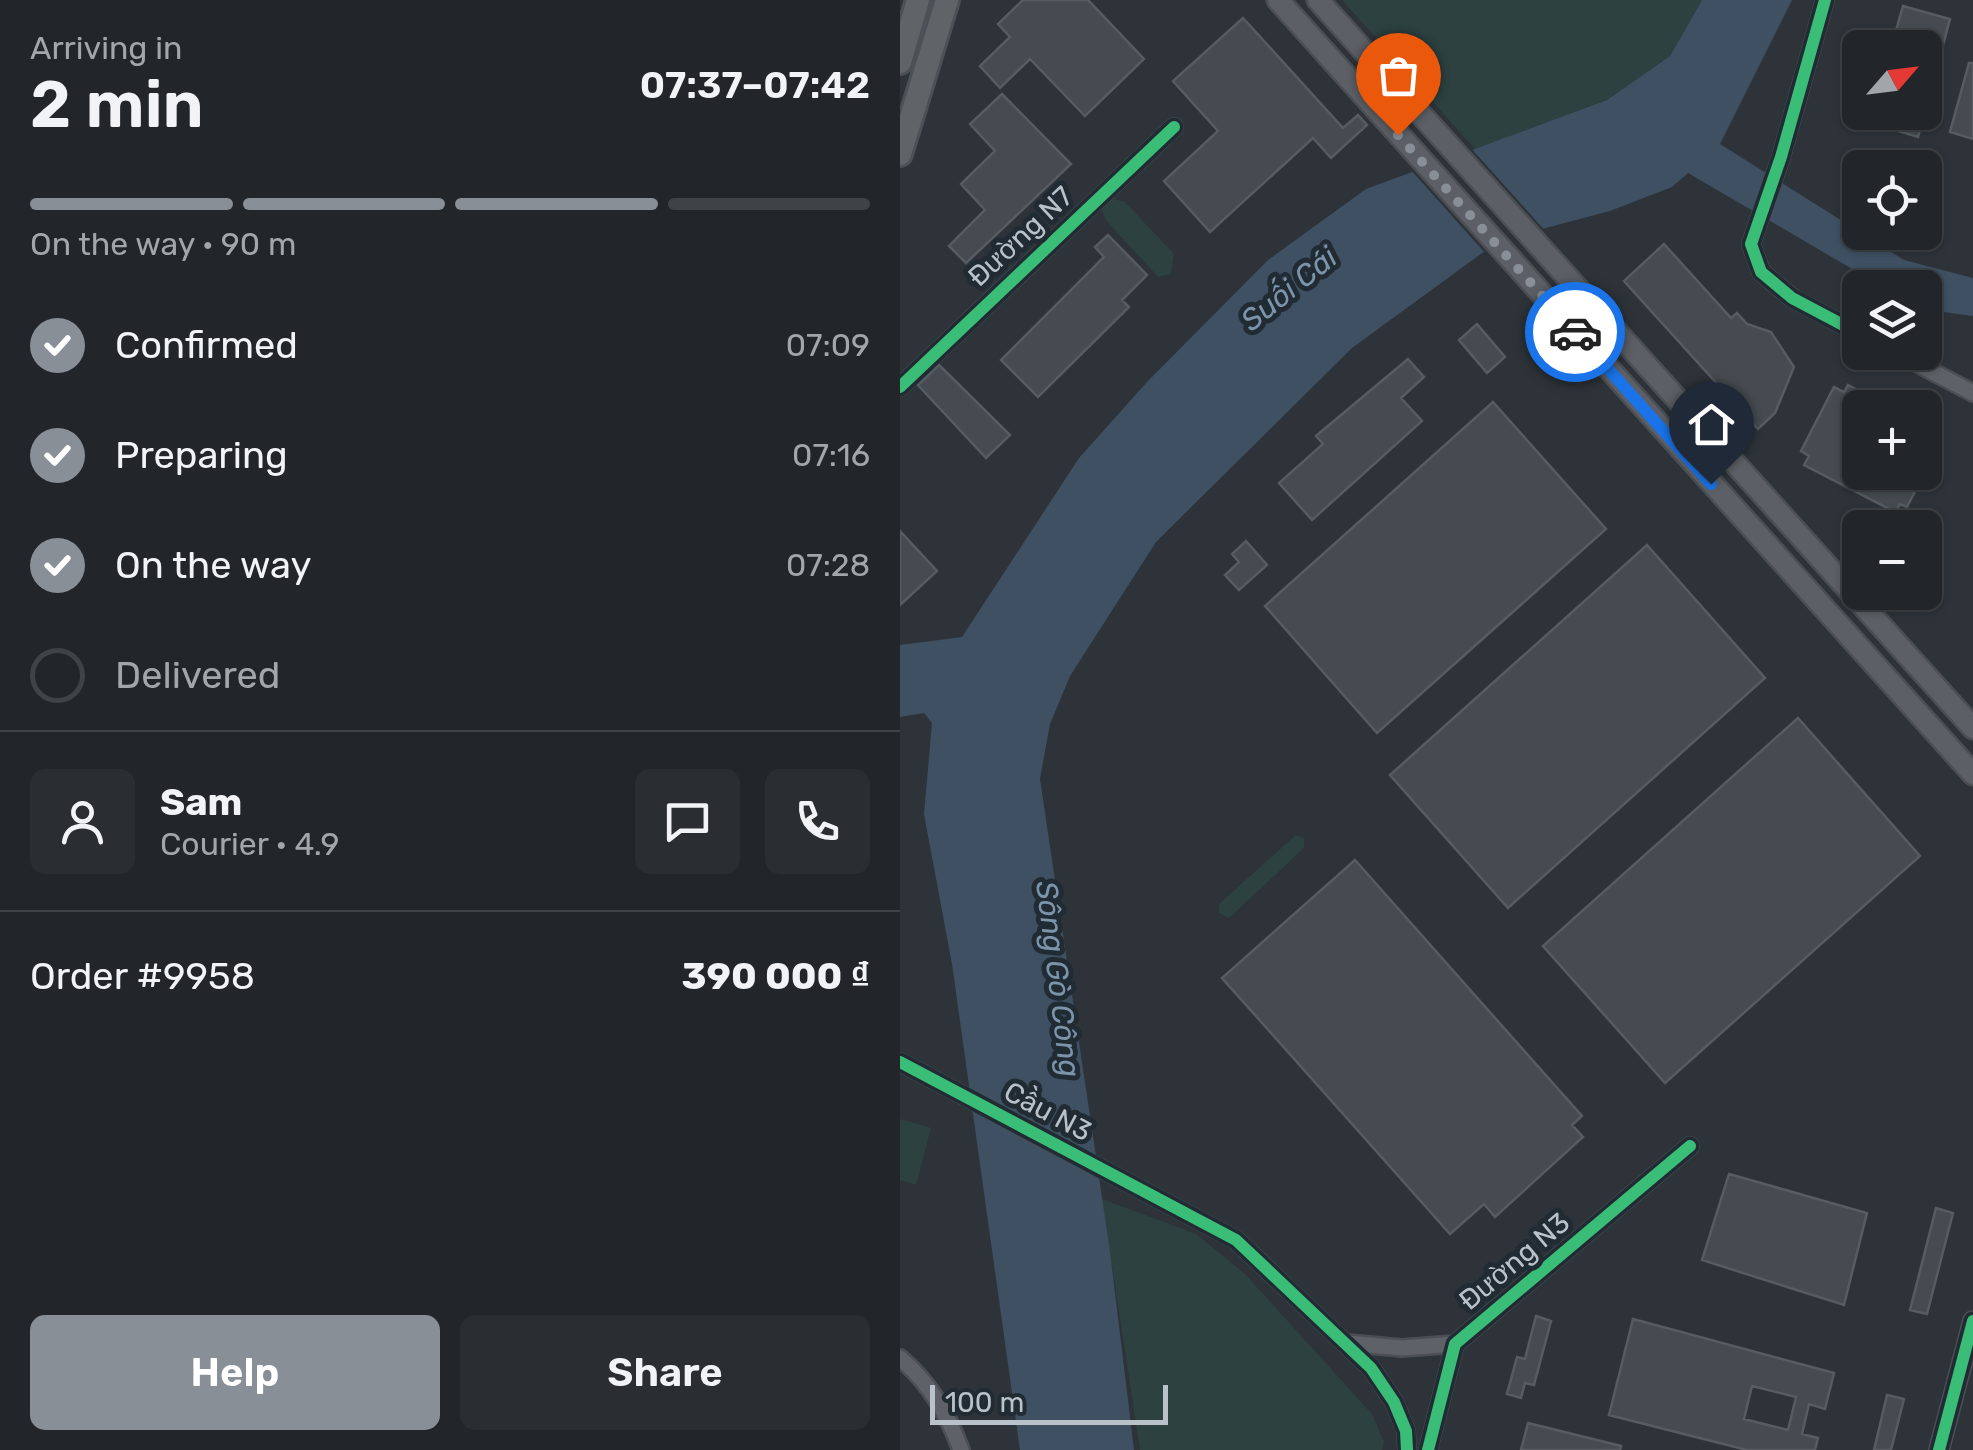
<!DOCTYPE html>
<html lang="en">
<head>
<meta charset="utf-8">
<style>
	body { margin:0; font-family:Rubik,sans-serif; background:#2a2e33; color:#f1f3f6; height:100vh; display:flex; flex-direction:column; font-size:38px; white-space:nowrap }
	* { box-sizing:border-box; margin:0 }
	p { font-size:32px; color:#a2a5a9 }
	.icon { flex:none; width:55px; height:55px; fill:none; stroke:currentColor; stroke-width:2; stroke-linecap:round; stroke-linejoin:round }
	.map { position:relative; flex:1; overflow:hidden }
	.details { display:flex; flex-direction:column; background:#22262b; width:900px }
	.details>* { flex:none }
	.needle { width:65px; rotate:62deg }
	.buttons { position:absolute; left:942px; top:30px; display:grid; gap:20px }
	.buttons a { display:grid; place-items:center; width:100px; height:100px; border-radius:15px; background:#22262b; box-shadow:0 2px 8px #0004,0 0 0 2px #3f4347; font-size:50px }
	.scale { position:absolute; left:30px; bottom:25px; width:238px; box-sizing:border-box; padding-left:10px; border:5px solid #b9c1c9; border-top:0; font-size:28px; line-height:35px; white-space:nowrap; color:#b9c1c9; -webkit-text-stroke:8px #212b34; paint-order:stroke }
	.pin { position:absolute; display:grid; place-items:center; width:85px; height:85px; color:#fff; margin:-102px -42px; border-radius:50% 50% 50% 0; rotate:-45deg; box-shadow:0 0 10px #0007 }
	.pin .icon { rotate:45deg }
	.courier { position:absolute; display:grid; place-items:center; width:100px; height:100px; margin:-50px; border:8px solid #1a73e8; border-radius:50%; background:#fff; color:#222; box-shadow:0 2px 12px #0007 }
	.headline em { font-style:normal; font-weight:600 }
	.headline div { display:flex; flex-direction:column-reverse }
	.headline { display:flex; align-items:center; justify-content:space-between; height:170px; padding:0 30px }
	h1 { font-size:65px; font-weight:600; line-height:75px }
	.bar { display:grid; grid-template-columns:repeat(4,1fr); gap:15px 10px; align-content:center; height:120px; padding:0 30px }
	.bar i { height:12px; border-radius:8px; background:#3f4347 }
	.bar .current { background:#888f97 }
	.bar p { grid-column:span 4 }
	.line { display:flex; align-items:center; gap:25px; padding:0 30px; border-top:2px solid #3f4347 }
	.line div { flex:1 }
	.round { display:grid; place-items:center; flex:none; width:105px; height:105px; border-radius:15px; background:#2a2e33 }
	ol { padding:0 30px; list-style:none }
	li { display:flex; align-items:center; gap:30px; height:110px }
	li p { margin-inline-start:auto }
	li .icon { padding:10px; border-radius:50%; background:#888f97; color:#fff; stroke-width:4 }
	li:last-child { color:#a2a5a9 }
	li i { width:55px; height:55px; border:5px solid #3f4347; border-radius:50% }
	.button { display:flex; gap:20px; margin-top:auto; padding:20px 30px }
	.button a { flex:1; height:115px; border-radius:15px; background:#888f97; color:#fff; font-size:40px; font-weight:600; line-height:115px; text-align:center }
	.button a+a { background:#2a2e33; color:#f1f3f6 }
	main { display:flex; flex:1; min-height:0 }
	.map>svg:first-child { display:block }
	.green { fill:#2d4141 }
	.water { fill:#3e5062 }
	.pier { fill:#2d3339 }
	.building { fill:#454b50; stroke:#565c61; stroke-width:2.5; fill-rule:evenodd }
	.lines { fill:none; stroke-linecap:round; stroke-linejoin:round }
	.minor-casing { stroke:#4b4f54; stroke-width:20 }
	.tertiary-casing { stroke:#4b4f54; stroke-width:22 }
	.secondary-casing { stroke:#4b4f54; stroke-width:25 }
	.primary-casing { stroke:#4b5156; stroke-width:28 }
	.minor { stroke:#5e6268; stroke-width:15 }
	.tertiary { stroke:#5e6268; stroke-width:18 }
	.secondary { stroke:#5c6066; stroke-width:20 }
	.primary { stroke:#5f6469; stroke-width:22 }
	.cycleway-casing { stroke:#212b34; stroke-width:19 }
	.cycleway { stroke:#3abd76; stroke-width:12 }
	.done { stroke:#888f97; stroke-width:10; stroke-dasharray:0 18 }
	.route { stroke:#1a73e8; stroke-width:12 }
	.labels { text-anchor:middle; stroke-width:10; stroke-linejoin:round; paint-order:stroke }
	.street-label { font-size:28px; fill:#b9c1c9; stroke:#212b34 }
	.water-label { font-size:30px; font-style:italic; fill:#7c94a9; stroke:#212b34 }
</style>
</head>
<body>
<main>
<section class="details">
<div class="headline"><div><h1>2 min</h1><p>Arriving in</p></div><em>07:37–07:42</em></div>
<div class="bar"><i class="current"></i><i class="current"></i><i class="current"></i><i></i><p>On the way · 90 m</p></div>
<ol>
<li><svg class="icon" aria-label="check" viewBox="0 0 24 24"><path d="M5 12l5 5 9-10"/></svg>Confirmed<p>07:09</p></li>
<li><svg class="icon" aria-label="check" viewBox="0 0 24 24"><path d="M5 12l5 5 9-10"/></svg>Preparing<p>07:16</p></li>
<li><svg class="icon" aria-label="check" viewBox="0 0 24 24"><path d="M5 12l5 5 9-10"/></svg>On the way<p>07:28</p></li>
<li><i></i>Delivered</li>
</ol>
<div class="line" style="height:180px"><a class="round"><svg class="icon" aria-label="person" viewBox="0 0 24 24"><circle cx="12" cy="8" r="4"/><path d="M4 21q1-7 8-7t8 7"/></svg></a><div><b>Sam</b><p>Courier · 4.9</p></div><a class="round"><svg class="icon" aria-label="chat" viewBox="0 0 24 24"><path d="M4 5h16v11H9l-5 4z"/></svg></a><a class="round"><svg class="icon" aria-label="phone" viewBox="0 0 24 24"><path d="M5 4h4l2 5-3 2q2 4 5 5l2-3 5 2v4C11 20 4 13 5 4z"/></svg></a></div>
<div class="line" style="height:130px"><div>Order #9958</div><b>390 000 ₫</b></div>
<div class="button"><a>Help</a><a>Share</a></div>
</section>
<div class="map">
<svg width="1073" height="1450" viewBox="0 0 1073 1450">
	<rect width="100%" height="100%" fill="#2d3339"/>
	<path class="green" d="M 442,0 L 802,0 L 770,56 L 707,100 L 575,149 Z
		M 210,198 L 225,202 L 274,254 L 271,274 L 258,277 L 205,219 L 202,210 Z
		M 396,835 L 404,838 L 404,848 L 329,918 L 319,913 L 319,904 Z
		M 0,1119 L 31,1128 L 16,1185 L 0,1180 Z
		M 202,1199 L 296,1234 L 345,1274 L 472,1414 L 484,1442 L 482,1450 L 240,1450 Z"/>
	<path class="water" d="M 802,0 L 892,0 L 820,144 L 1004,260 L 1073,278 L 1073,316 L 1028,310 L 1025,288 L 983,287 L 788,173 L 772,187 L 710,211 L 600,240 L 452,348 L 256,542 L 170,676 L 150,724 L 140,779 L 210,1251 L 234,1450 L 120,1450 L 52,964 L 24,814 L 32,723 L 24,713 L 0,717 L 0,645 L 62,637 L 179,458 L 247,382 L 368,260 L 466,189 L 707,100 L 770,56 Z"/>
	<path class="pier" d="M 569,146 L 647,233 L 602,244 L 587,255 L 509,168 Z"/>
	<path class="building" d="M 123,0 L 188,0 L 244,59 L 185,116 L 130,59 L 100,88 L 80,66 L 110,37 L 98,24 Z
		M 1003,6 L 1050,19 L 1029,97 L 1025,96 L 1025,48 L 991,48 Z
		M 343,18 L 443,128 L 458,115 L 467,125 L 431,158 L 413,138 L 310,232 L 264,181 L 318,131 L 273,81 Z
		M 1069,63 L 1073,63 L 1073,139 L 1050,132 Z
		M 102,94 L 171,164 L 66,263 L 49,246 L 85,210 L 61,184 L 95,151 L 70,124 Z
		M 974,112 L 1025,112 L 1018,137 L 971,123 Z
		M 208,235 L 247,275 L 222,300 L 229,307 L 138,397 L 101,360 L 204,257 L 195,247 Z
		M 764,244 L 831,318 L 837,313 L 847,324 L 871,332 L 894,367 L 875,413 L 858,429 L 724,281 Z
		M 577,324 L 605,357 L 587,373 L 559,340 Z
		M 508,359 L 524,377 L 501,398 L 522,421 L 412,520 L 379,483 L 423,444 L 416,436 Z
		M 39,365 L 110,435 L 86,458 L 18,385 Z
		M 948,385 L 992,408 L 960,408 L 960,472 L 1025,472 L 1007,507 L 1000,504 L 995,512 L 904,465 L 909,456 L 901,451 L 934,387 L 944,392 Z
		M 593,402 L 706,529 L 477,733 L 365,606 Z
		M 0,531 L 37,571 L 0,605 Z
		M 346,541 L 367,565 L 339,590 L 325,575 L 339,562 L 332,554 Z
		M 747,545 L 865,678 L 608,908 L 490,775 Z
		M 898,718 L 1020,856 L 765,1083 L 643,946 Z
		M 455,860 L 682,1116 L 672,1125 L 683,1137 L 595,1217 L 584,1204 L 550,1234 L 322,978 Z
		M 829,1174 L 967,1213 L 944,1305 L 802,1260 Z
		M 1036,1208 L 1053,1213 L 1027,1314 L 1010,1310 Z
		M 636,1316 L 651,1321 L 634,1385 L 625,1383 L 621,1398 L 607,1394 L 617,1357 L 625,1359 Z
		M 733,1319 L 934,1373 L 925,1409 L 909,1404 L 902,1434 L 918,1438 L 915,1450 L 847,1450 L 709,1415 ZM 852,1386 L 896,1397 L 888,1430 L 844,1419 Z
		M 987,1395 L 1004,1399 L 991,1450 L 974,1450 Z
		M 628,1423 L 721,1446 L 720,1450 L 621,1450 Z"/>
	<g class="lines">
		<defs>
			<path id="minor" d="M 925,0 L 881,157 L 851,244 L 861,272 L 892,298 L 960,334
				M 995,352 L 1073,393
				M 0,387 L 274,127
				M 0,1062 L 336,1240 L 471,1368 L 494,1402 L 506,1431 L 507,1450
				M 447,1343 L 502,1348 L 555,1344
				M 0,1358 C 30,1383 48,1414 61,1450
				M 528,1450 L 555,1344 L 790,1146"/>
			<path id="tertiary" d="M 1039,1450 L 1073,1321"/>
			<path id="secondary" d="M 378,0 L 1073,774
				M 418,0 L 1073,728"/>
			<path id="primary" d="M 0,62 L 18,0
				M 0,154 L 47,0"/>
		</defs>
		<use href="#minor" class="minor-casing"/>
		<use href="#tertiary" class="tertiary-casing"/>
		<use href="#secondary" class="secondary-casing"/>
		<use href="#primary" class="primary-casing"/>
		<use href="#minor" class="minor"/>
		<use href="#tertiary" class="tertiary"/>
		<use href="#secondary" class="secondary"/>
		<use href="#primary" class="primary"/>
		<defs>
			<path id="cycleway" d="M 925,0 L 881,157 L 851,244 L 861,272 L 892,298 L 960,334
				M 0,387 L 274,127
				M 0,1062 L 336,1240 L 471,1368 L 494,1402 L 506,1431 L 507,1450
				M 528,1450 L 555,1344 L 790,1146
				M 1039,1450 L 1073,1321"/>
		</defs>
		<use href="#cycleway" class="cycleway-casing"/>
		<use href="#cycleway" class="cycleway"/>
	</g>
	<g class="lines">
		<path class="done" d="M 498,135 L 675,332"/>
		<path class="route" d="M 675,332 L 811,484"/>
	</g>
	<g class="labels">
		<g class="street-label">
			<text transform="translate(120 236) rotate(-43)" y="10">Đường N7</text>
			<text transform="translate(148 1111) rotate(28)" y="10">Cầu N3</text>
			<text transform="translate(614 1261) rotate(-40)" y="10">Đường N3</text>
		</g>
		<g class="water-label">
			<text transform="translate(389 289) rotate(-39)" y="10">Suối Cái</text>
			<text transform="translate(158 979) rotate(83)" y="10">Sông Gò Công</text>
		</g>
	</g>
</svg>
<div class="buttons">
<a><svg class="needle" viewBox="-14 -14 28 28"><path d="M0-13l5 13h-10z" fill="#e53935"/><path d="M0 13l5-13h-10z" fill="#a2a5a9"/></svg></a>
<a><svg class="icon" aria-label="locate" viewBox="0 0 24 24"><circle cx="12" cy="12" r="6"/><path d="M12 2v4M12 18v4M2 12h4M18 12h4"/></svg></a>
<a><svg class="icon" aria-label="layers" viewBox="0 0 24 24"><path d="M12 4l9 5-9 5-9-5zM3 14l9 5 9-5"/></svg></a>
<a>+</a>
<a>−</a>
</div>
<div class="scale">100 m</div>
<div class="pin" style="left:498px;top:135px;background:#ea580c"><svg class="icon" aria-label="bag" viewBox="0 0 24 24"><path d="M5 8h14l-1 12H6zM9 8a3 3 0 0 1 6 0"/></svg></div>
<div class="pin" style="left:811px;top:484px;background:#1f2937"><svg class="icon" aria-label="home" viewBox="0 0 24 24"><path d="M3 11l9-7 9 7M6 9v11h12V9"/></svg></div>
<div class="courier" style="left:675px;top:332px"><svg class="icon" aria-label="car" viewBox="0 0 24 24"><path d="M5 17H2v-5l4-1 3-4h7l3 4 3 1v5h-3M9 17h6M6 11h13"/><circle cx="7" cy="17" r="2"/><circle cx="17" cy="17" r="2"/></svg></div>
</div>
</main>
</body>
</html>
